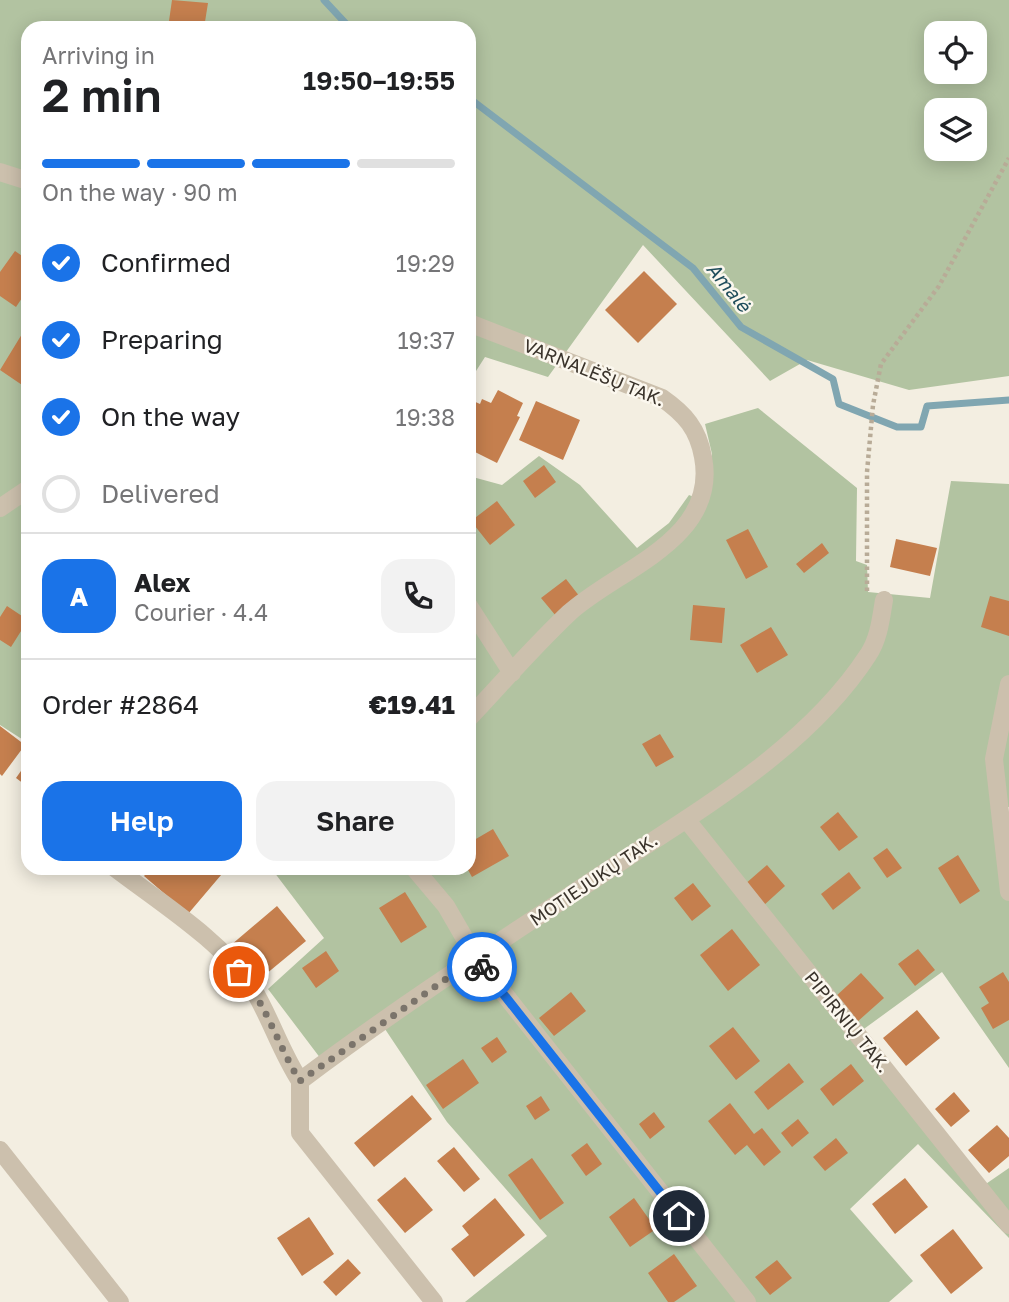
<!DOCTYPE html>
<html lang="en">
<head>
<meta charset="utf-8">
<style>
	body { margin:0; font-family:"Golos Text",sans-serif; background:#f2f2f2; color:#202124; height:100vh; display:flex; flex-direction:column; font-size:26px; white-space:nowrap }
	* { box-sizing:border-box; margin:0 }
	p { font-size:23px; color:#757577 }
	.icon { flex:none; width:38px; height:38px; fill:none; stroke:currentColor; stroke-width:2; stroke-linecap:round; stroke-linejoin:round }
	.map { position:relative; flex:1; overflow:hidden }
	.side { position:absolute; left:21px; top:21px; width:455px; height:854px; display:flex; flex-direction:column; background:#fff; border-radius:21px; box-shadow:0 4px 18px #0003 }
	.side>* { flex:none }
	.tools { position:absolute; left:924px; top:21px; display:grid; gap:14px }
	.tools a { display:grid; place-items:center; width:63px; height:63px; border-radius:14px; background:#fff; box-shadow:0 4px 18px #0003; font-size:35px }
	.pin { position:absolute; display:grid; place-items:center; width:60px; height:60px; color:#fff; margin:-30px; border:4px solid #fff; border-radius:50%; box-shadow:0 2px 7px #0007 }
	.courier { position:absolute; display:grid; place-items:center; width:70px; height:70px; margin:-35px; border:5px solid #1a73e8; border-radius:50%; background:#fff; color:#222; box-shadow:0 2px 9px #0007 }
	.headline em { font-style:normal; font-weight:600 }
	.headline div { display:flex; flex-direction:column-reverse }
	.headline { display:flex; align-items:center; justify-content:space-between; height:119px; padding:0 21px }
	h1 { font-size:46px; font-weight:600; line-height:52px }
	.bar { display:grid; grid-template-columns:repeat(4,1fr); gap:10px 7px; align-content:center; height:84px; padding:0 21px }
	.bar i { height:9px; border-radius:5px; background:#e0e0e0 }
	.bar .on { background:#1a73e8 }
	.bar p { grid-column:span 4 }
	.line { display:flex; align-items:center; gap:18px; padding:0 21px; border-top:2px solid #e0e0e0 }
	.line div { flex:1 }
	.round { display:grid; place-items:center; flex:none; width:74px; height:74px; border-radius:21px; background:#f2f2f2 }
	ol { padding:0 21px; list-style:none }
	li { display:flex; align-items:center; gap:21px; height:77px }
	li p { margin-inline-start:auto }
	li .icon { padding:7px; border-radius:50%; background:#1a73e8; color:#fff; stroke-width:4 }
	li:last-child { color:#757577 }
	li i { width:38px; height:38px; border:4px solid #e0e0e0; border-radius:50% }
	.cta { display:flex; gap:14px; margin-top:auto; padding:14px 21px }
	.cta a { flex:1; height:80px; border-radius:21px; background:#1a73e8; color:#fff; font-size:28px; font-weight:600; line-height:80px; text-align:center }
	.cta a+a { background:#f2f2f2; color:#202124 }
	.map>svg:first-child { display:block }
	.green { fill:#b2c3a1; fill-rule:evenodd }
	.lines { fill:none; stroke-linecap:round; stroke-linejoin:round }
	.stream { stroke:#80a6b1; stroke-width:7 }
	.building { fill:#c57f4e }
	.path { stroke:#b8ab97; stroke-width:4.5; stroke-dasharray:3.5 3.5; stroke-linecap:butt }
	.minor { stroke:#ccc0ad; stroke-width:18 }
	.done { stroke:#7b746b; stroke-width:7; stroke-dasharray:0 12.6 }
	.route { stroke:#1a73e8; stroke-width:9 }
	.labels { text-anchor:middle; stroke-width:5; stroke-linejoin:round; paint-order:stroke }
	.street-label { font-size:18px; fill:#3a332b; stroke:#fbf7ee }
	.water-label { font-size:19px; font-style:italic; fill:#214e5c; stroke:#fbf7ee }
</style>
</head>
<body>
<div class="map">
<svg width="1009" height="1302" viewBox="0 0 1009 1302">
	<rect width="100%" height="100%" fill="#f3eee1"/>
	<path class="green" d="M 0,0 L 1009,0 L 1009,376 L 909,390 L 807,360 L 770,381 L 643,245 L 548,377 L 485,357 L 469,382 L 469,28 L 28,28 L 28,743 L 0,725 ZM 936,33 L 975,33 L 975,72 L 936,72 ZM 936,110 L 975,110 L 975,149 L 936,149 Z
		M 758,408 L 857,488 L 856,561 L 867,565 L 868,592 L 930,598 L 951,481 L 1009,484 L 1009,807 L 1000,807 L 1009,892 L 1009,1068 L 942,972 L 857,1034 L 980,1188 L 1009,1168 L 1009,1238 L 918,1144 L 850,1209 L 913,1281 L 889,1302 L 465,1302 L 547,1236 L 447,1122 L 381,1023 L 324,1063 L 268,989 L 324,938 L 271,868 L 469,868 L 469,476 L 502,485 L 539,456 L 580,485 L 637,548 L 669,523 L 689,495 L 708,503 L 712,454 L 705,424 Z"/>
	<g class="lines">
		<path class="stream" d="M 324,0 L 350,28
			M 469,98 L 693,268 L 741,327 L 833,379 L 839,404 L 897,427 L 921,427 L 927,406 L 1009,400"/>
	</g>
	<path class="building" d="M 172,0 L 208,3 L 204,28 L 168,28 Z
		M 15,251 L 28,260 L 28,289 L 16,307 L 0,296 L 0,272 Z
		M 644,271 L 677,304 L 638,343 L 605,310 Z
		M 22,334 L 28,338 L 28,389 L 0,370 Z
		M 498,390 L 523,403 L 517,416 L 520,417 L 497,463 L 469,449 L 469,403 L 471,400 L 480,404 L 482,399 L 491,403 Z
		M 536,401 L 580,420 L 563,460 L 519,440 Z
		M 544,465 L 556,482 L 535,498 L 523,481 Z
		M 497,501 L 515,525 L 490,545 L 471,521 Z
		M 748,529 L 768,567 L 746,579 L 726,540 Z
		M 896,539 L 937,548 L 930,576 L 890,567 Z
		M 822,543 L 829,553 L 804,573 L 796,564 Z
		M 566,579 L 580,597 L 556,616 L 541,598 Z
		M 990,596 L 1009,601 L 1009,636 L 981,627 Z
		M 693,605 L 725,608 L 722,643 L 690,640 Z
		M 7,606 L 28,620 L 11,647 L 0,640 L 0,617 Z
		M 771,627 L 788,655 L 757,673 L 740,645 Z
		M 0,726 L 25,745 L 2,776 L 0,774 Z
		M 660,734 L 674,757 L 656,767 L 642,744 Z
		M 28,761 L 28,787 L 16,778 Z
		M 838,812 L 858,837 L 839,851 L 820,827 Z
		M 493,829 L 509,856 L 472,877 L 467,868 L 469,843 Z
		M 887,848 L 902,868 L 887,878 L 873,858 Z
		M 958,855 L 980,891 L 960,904 L 938,868 Z
		M 767,865 L 785,886 L 763,906 L 744,885 Z
		M 151,868 L 227,868 L 188,914 L 144,876 Z
		M 849,872 L 861,888 L 833,910 L 821,894 Z
		M 693,883 L 711,906 L 692,921 L 674,898 Z
		M 405,892 L 427,927 L 401,943 L 379,908 Z
		M 277,906 L 306,941 L 260,979 L 231,945 Z
		M 732,929 L 760,965 L 728,991 L 700,955 Z
		M 918,949 L 935,970 L 915,986 L 898,964 Z
		M 326,951 L 339,971 L 316,988 L 302,968 Z
		M 1003,972 L 1009,982 L 1009,1020 L 993,1029 L 981,1008 L 989,1003 L 979,987 Z
		M 861,973 L 884,998 L 857,1022 L 835,997 Z
		M 571,992 L 586,1011 L 554,1036 L 539,1018 Z
		M 917,1010 L 940,1038 L 906,1066 L 883,1038 Z
		M 733,1027 L 760,1061 L 736,1080 L 709,1046 Z
		M 497,1037 L 507,1052 L 492,1063 L 481,1048 Z
		M 463,1059 L 479,1083 L 443,1109 L 426,1085 Z
		M 789,1063 L 804,1082 L 768,1110 L 754,1092 Z
		M 851,1064 L 864,1081 L 833,1106 L 820,1089 Z
		M 954,1092 L 970,1111 L 951,1127 L 935,1109 Z
		M 412,1095 L 432,1119 L 374,1167 L 354,1143 Z
		M 541,1096 L 550,1110 L 535,1120 L 526,1106 Z
		M 730,1103 L 754,1134 L 762,1128 L 781,1152 L 764,1166 L 747,1145 L 735,1155 L 708,1121 Z
		M 654,1112 L 665,1127 L 650,1139 L 639,1124 Z
		M 798,1119 L 809,1133 L 792,1147 L 781,1133 Z
		M 997,1125 L 1009,1138 L 1009,1156 L 989,1173 L 968,1150 Z
		M 836,1138 L 848,1153 L 825,1171 L 813,1157 Z
		M 587,1143 L 602,1164 L 586,1176 L 571,1155 Z
		M 454,1147 L 480,1179 L 464,1192 L 437,1161 Z
		M 532,1158 L 564,1203 L 540,1220 L 508,1175 Z
		M 405,1177 L 433,1210 L 405,1233 L 377,1200 Z
		M 905,1178 L 928,1207 L 895,1234 L 872,1204 Z
		M 495,1198 L 525,1235 L 474,1277 L 451,1249 L 469,1235 L 462,1226 Z
		M 634,1198 L 656,1229 L 630,1247 L 609,1217 Z
		M 309,1217 L 334,1254 L 302,1276 L 277,1238 Z
		M 953,1229 L 983,1268 L 951,1294 L 920,1255 Z
		M 674,1254 L 697,1286 L 674,1302 L 668,1302 L 648,1273 Z
		M 348,1259 L 361,1273 L 336,1296 L 323,1282 Z
		M 777,1260 L 792,1278 L 770,1295 L 755,1277 Z"/>
	<g class="lines">
		<path class="path" d="M 867,591 L 867,472 L 873,405 L 881,364 L 939,286 L 1009,158"/>
		<path class="minor" d="M 0,172 L 28,181
			M 469,323 L 662,398 C 685,414 698,429 703,457 C 719,540 617,569 569,613 C 534,646 502,683 469,718
			M 0,508 L 28,489
			M 469,606 L 512,673
			M 1009,684 L 994,759 L 1009,892
			M 686,819 L 1009,1225
			M 115,868 C 158,901 225,943 253,989 C 271,1019 281,1052 300,1081
			M 414,868 L 446,906 L 476,958 L 747,1302
			M 0,1150 L 120,1302
			M 434,1302 L 300,1133 L 300,1081 C 402,1004 510,935 616,865 C 704,807 809,746 868,655 C 879,639 881,618 884,600"/>
	</g>
	<g class="lines">
		<path class="done" d="M 239,972 C 266,1003 278,1046 300,1081 L 476,958 L 482,967"/>
		<path class="route" d="M 482,967 L 679,1216"/>
	</g>
	<g class="labels">
		<g class="street-label">
			<text transform="translate(594 373) rotate(22)" y="6">VARNALĖŠŲ TAK.</text>
			<text transform="translate(594 880) rotate(-34)" y="6">MOTIEJUKŲ TAK.</text>
			<text transform="translate(847 1022) rotate(51)" y="6">PIPIRNIŲ TAK.</text>
		</g>
		<g class="water-label">
			<text transform="translate(729 287) rotate(51)" y="7">Amalė</text>
		</g>
	</g>
</svg>
<div class="tools">
<a><svg class="icon" aria-label="locate" viewBox="0 0 24 24"><circle cx="12" cy="12" r="6"/><path d="M12 2v4M12 18v4M2 12h4M18 12h4"/></svg></a>
<a><svg class="icon" aria-label="layers" viewBox="0 0 24 24"><path d="M12 4l9 5-9 5-9-5zM3 14l9 5 9-5"/></svg></a>
</div>
<div class="pin" style="left:239px;top:972px;background:#ea580c"><svg class="icon" aria-label="bag" viewBox="0 0 24 24"><path d="M5 8h14l-1 12H6zM9 8a3 3 0 0 1 6 0"/></svg></div>
<div class="pin" style="left:679px;top:1216px;background:#1f2937"><svg class="icon" aria-label="home" viewBox="0 0 24 24"><path d="M3 11l9-7 9 7M6 9v11h12V9"/></svg></div>
<div class="courier" style="left:482px;top:967px"><svg class="icon" aria-label="bike" viewBox="0 0 24 24"><circle cx="6" cy="16" r="4"/><circle cx="18" cy="16" r="4"/><path d="M6 16l4-8h5l3 8M10 8l3 8H6M13 5h3"/></svg></div>
<section class="side">
<div class="headline"><div><h1>2 min</h1><p>Arriving in</p></div><em>19:50–19:55</em></div>
<div class="bar"><i class="on"></i><i class="on"></i><i class="on"></i><i></i><p>On the way · 90 m</p></div>
<ol>
<li><svg class="icon" aria-label="check" viewBox="0 0 24 24"><path d="M5 12l5 5 9-10"/></svg>Confirmed<p>19:29</p></li>
<li><svg class="icon" aria-label="check" viewBox="0 0 24 24"><path d="M5 12l5 5 9-10"/></svg>Preparing<p>19:37</p></li>
<li><svg class="icon" aria-label="check" viewBox="0 0 24 24"><path d="M5 12l5 5 9-10"/></svg>On the way<p>19:38</p></li>
<li><i></i>Delivered</li>
</ol>
<div class="line" style="height:126px"><b class="round" style="background:#1a73e8;color:#fff">A</b><div><b>Alex</b><p>Courier · 4.4</p></div><a class="round"><svg class="icon" aria-label="phone" viewBox="0 0 24 24"><path d="M5 4h4l2 5-3 2q2 4 5 5l2-3 5 2v4C11 20 4 13 5 4z"/></svg></a></div>
<div class="line" style="height:91px"><div>Order #2864</div><b>€19.41</b></div>
<div class="cta"><a>Help</a><a>Share</a></div>
</section>
</div>
</body>
</html>
